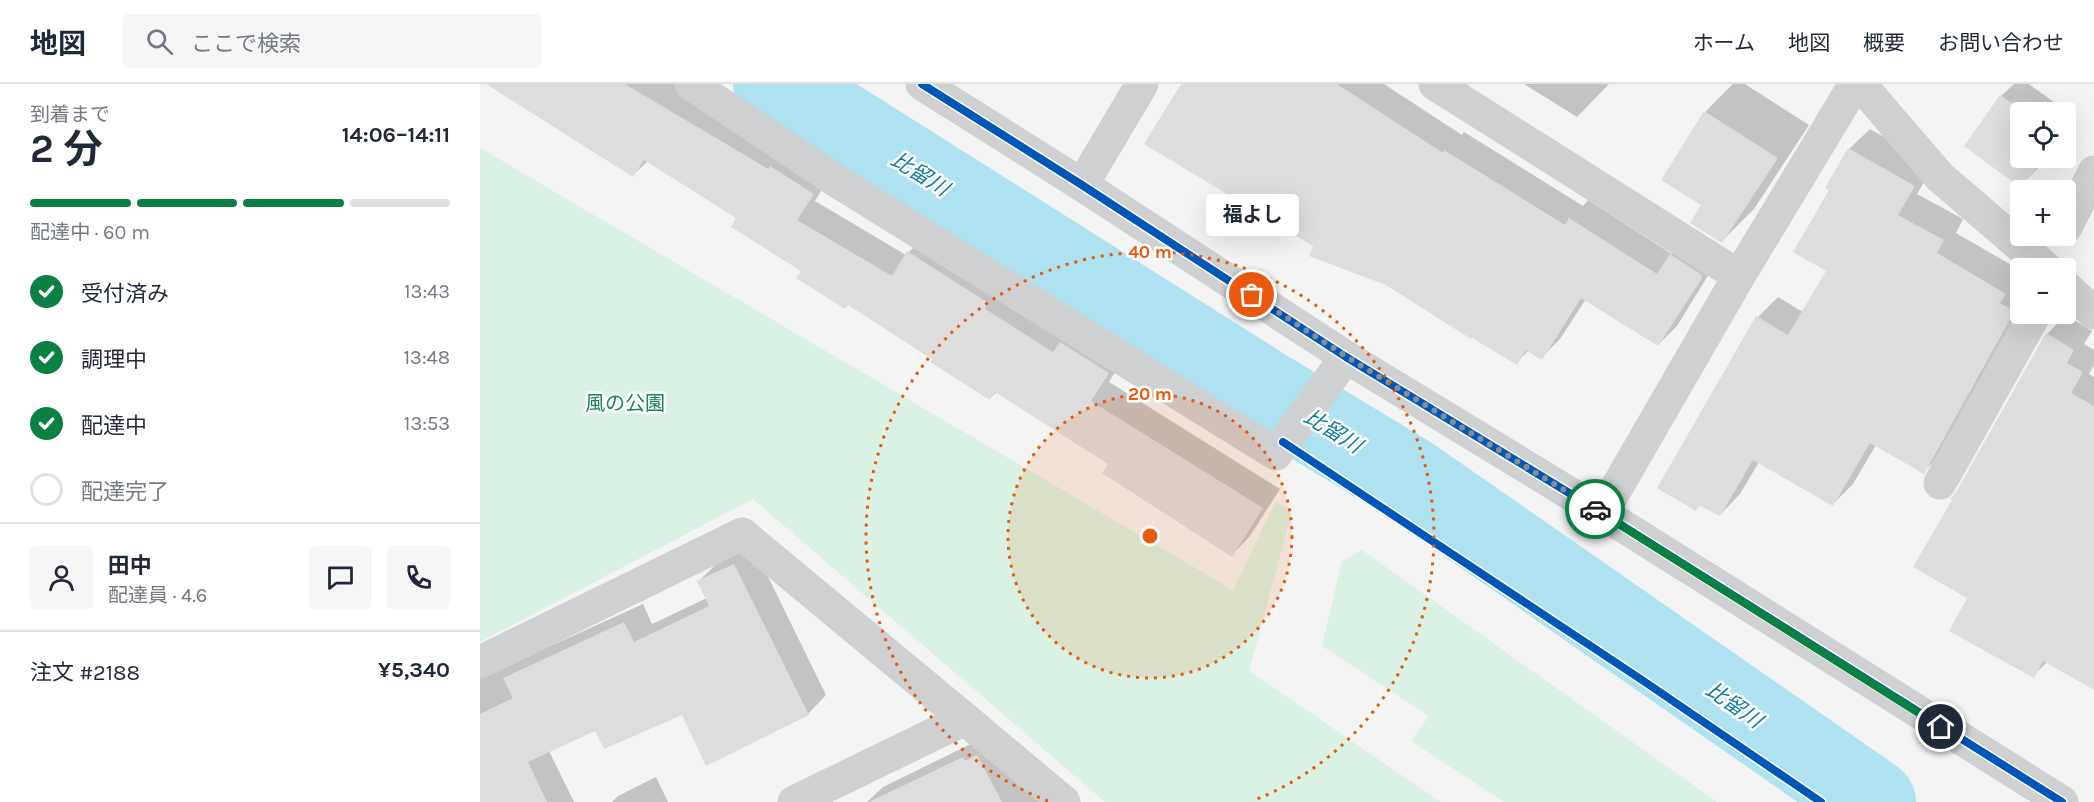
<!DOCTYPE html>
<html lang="ja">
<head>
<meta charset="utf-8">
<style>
	body { margin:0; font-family:Karla,"Noto Sans JP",sans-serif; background:#f6f6f7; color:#1f2937; height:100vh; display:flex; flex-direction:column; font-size:22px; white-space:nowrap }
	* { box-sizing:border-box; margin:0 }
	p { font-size:20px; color:#747a83 }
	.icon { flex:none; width:33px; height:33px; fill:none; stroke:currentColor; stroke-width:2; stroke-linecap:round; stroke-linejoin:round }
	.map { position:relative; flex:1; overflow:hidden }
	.side { display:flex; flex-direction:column; background:#fff; width:480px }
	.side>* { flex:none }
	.controls { position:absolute; left:1530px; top:18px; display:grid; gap:12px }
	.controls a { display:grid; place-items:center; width:66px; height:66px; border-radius:6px; background:#fff; box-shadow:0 6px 24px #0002; font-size:30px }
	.pin { position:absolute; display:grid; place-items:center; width:51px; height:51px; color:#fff; margin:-26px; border:3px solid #fff; border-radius:50%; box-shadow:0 2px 6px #0007 }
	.courier { position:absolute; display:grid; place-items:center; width:60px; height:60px; margin:-30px; border:4px solid #0b8043; border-radius:50%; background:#fff; color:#222; box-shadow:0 2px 8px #0007 }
	.bubble { position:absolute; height:42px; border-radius:6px; background:#fff; box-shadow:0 6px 24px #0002; font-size:20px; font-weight:700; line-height:42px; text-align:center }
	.headline em { font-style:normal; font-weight:700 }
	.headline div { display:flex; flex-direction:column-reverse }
	.headline { display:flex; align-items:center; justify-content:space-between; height:102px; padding:0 30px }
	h1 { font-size:39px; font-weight:700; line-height:45px }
	.bar { display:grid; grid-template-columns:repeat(4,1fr); gap:9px 6px; align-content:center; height:72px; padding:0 30px }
	.bar i { height:8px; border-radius:4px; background:#e0e1e3 }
	.bar .on { background:#0b8043 }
	.bar p { grid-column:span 4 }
	.line { display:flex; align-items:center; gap:15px; padding:0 30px; border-top:2px solid #e0e1e3 }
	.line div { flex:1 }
	.round { display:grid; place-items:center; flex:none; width:63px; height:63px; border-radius:6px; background:#f6f6f7 }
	ol { padding:0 30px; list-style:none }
	li { display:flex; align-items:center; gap:18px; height:66px }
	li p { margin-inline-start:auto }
	li .icon { padding:6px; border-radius:50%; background:#0b8043; color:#fff; stroke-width:4 }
	li:last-child { color:#747a83 }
	li i { width:33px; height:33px; border:3px solid #e0e1e3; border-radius:50% }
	header { display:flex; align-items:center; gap:36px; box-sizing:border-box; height:84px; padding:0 30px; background:#fff; border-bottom:2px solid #e0e1e3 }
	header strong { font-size:28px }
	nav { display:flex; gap:33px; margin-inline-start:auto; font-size:21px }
	.search { width:420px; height:54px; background:#f6f6f7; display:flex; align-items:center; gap:15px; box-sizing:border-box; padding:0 21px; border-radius:6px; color:#747a83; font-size:22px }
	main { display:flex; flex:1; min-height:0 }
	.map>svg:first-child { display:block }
	.green { fill:#d9f2e3 }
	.shadow { fill:#0003 }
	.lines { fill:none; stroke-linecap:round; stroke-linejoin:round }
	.river { stroke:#aee2f0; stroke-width:86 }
	.building { fill:#ddddde }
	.minor { stroke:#ced0d2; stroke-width:33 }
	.tertiary { stroke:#ced0d2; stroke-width:33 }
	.cycleway-casing { stroke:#fff; stroke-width:11 }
	.cycleway { stroke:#0057b8; stroke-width:8 }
	.done { stroke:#868d94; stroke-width:6; stroke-dasharray:0 10.8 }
	.route { stroke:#0b8043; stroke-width:8 }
	.ring { fill:none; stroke:#e8590c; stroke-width:3; stroke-dasharray:3 6 }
	.labels { text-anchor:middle; stroke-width:5; stroke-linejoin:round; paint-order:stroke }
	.park-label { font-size:20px; fill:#17864f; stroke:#fff }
	.water-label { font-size:21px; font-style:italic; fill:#0c7c9b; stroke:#fff }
	.centre { fill:#e8590c; stroke:#fff; stroke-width:3 }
	.ring-label { font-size:18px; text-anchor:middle; font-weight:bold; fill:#e8590c; stroke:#fff; stroke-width:5; stroke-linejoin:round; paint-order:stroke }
</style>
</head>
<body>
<header>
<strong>地図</strong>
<div class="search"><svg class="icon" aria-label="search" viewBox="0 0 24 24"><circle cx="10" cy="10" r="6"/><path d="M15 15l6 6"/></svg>ここで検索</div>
<nav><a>ホーム</a><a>地図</a><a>概要</a><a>お問い合わせ</a></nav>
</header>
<main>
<section class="side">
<div class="headline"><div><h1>2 分</h1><p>到着まで</p></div><em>14:06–14:11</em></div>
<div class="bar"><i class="on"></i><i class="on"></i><i class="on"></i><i></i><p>配達中 · 60 m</p></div>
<ol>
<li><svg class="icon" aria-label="check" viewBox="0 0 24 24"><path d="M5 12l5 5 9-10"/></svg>受付済み<p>13:43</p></li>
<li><svg class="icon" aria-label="check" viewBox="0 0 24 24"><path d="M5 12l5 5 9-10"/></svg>調理中<p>13:48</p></li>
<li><svg class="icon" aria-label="check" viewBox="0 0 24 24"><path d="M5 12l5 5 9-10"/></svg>配達中<p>13:53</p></li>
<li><i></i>配達完了</li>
</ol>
<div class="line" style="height:108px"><a class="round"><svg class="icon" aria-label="person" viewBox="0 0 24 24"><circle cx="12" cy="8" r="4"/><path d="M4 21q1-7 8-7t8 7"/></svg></a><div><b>田中</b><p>配達員 · 4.6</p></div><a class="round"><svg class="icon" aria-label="chat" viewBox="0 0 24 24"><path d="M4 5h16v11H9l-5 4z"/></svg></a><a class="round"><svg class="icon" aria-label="phone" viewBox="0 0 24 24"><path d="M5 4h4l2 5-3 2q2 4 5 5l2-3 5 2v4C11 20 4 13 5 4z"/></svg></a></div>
<div class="line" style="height:78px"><div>注文 #2188</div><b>¥5,340</b></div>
</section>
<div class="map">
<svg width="1614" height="718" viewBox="0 0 1614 718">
	<rect width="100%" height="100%" fill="#f4f4f4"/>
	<path class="green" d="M 0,64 L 753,506 L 796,417 L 812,428 L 769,587 L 961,718 L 625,718 L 273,415 L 0,558 Z
		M 882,466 L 1237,718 L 1024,718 L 931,657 L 949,632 L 842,562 L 862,477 Z"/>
	<path class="shadow" d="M 9,0 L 195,0 L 351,91 L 335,117 L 426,171 L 447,150 L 647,269 L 629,298 L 800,405 L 770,452 L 752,471 L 630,379 L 517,308 L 510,314 L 323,186 L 258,134 L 168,77 L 153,91 Z
		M 703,0 L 904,0 L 982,51 L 984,48 L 1103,122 L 1108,116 L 1192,170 L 1209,153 L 1240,172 L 1197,242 L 1178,261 L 1106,215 L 1080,255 L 1061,274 L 1049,266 L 1036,279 L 907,200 L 835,161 Z
		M 1044,0 L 1129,0 L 1097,33 Z
		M 1253,0 L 1265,0 L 1329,41 L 1274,125 L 1242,157 L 1223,120 L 1225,28 Z
		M 1534,0 L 1549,0 L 1596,34 L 1586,49 L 1586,28 L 1540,28 L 1540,74 L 1567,74 L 1541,102 L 1521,12 Z
		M 1390,45 L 1454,81 L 1437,110 L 1483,135 L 1476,149 L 1540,186 L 1541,230 L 1464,368 L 1443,388 L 1396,361 L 1373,400 L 1353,420 L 1279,378 L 1260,410 L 1240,431 L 1221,420 L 1215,425 L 1278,233 L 1298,213 L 1323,228 L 1348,186 L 1351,106 L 1369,65 Z
		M 1586,231 L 1612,247 L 1604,260 L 1614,266 L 1614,281 L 1609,290 L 1614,293 L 1614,604 L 1567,578 L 1553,592 L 1489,514 L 1478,409 L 1567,250 Z
		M 273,462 L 346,611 L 328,630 L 202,629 L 116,645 L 69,667 L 94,718 L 0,718 L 0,594 L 163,520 L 172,540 L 227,514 L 219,497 L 237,479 Z
		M 501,655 L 572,718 L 387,718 L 403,703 Z
		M 176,693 L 188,718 L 132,718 L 138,712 Z"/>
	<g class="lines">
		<path class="river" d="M 296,0 L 781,306 L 927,394 L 1393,718"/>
	</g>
	<path class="building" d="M 6,0 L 145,0 L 288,85 L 290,82 L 334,110 L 317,136 L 412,192 L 427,167 L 508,219 L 505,225 L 573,268 L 580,258 L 629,289 L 611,317 L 783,424 L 752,473 L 622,389 L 628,380 L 515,308 L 510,316 L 450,278 L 452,275 L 368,221 L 365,225 L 316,194 L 321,187 L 251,143 L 256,134 L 164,76 L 153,93 Z
		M 701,0 L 857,0 L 963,69 L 964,66 L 1085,141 L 1089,134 L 1177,190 L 1190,170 L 1222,191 L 1221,196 L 1178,262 L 1101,214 L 1062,276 L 1046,266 L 1037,281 L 992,254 L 991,255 L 906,201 L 829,172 L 833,162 L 664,60 Z
		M 1520,11 L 1544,28 L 1540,28 L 1540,74 L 1564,74 L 1541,104 L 1484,62 Z
		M 1224,27 L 1298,74 L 1242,159 L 1210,139 L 1221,121 L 1181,96 Z
		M 1368,64 L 1435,102 L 1418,131 L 1464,156 L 1457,169 L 1526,210 L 1520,219 L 1534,227 L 1533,230 L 1444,390 L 1390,359 L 1353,422 L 1273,376 L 1240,432 L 1219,421 L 1216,427 L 1177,404 L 1276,232 L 1308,251 L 1346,187 L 1313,168 L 1349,106 L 1345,104 Z
		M 1566,249 L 1594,266 L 1587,279 L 1603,288 L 1591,309 L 1614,322 L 1614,606 L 1563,577 L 1554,594 L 1469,547 L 1487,514 L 1433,483 L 1472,416 L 1470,415 L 1476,408 Z
		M 254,480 L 329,631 L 226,682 L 202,631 L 124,665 L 115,647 L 48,678 L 67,718 L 0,718 L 0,630 L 33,614 L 23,594 L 144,538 L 154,558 L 229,522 L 217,497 Z
		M 497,671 L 522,718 L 389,718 L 483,673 L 485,677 Z"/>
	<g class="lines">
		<path class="minor" d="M 211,0 L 355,96 L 796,370 L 866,273
			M 442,0 L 602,101 L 866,273 L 1122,429 L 1582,718
			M 955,0 L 1259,192
			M 602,101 L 662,0
			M 1586,143 L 1614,88
			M 1460,399 L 1555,230
			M 1122,429 L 1259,192 L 1375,0
			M 0,578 L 262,450 L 485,635
			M 314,718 L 485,635 L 584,718"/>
		<path class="tertiary" d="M 1380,0 L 1460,93 L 1566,184
			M 1586,203 L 1614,229"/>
		<defs>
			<path id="cycleway" d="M 442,0 L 602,101 L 866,273 L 1122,429 L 1582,718
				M 803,358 L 1165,598 L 1341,718"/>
		</defs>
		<use href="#cycleway" class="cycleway-casing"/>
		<use href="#cycleway" class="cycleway"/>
	</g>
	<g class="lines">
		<path class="done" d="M 772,211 L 867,273 L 1115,425"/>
		<path class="route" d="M 1115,425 L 1461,643"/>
	</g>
	<circle cx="670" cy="452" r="142" fill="#e8590c" fill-opacity=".12"/>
	<g class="ring">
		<circle cx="670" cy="452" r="142"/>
		<path d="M568 717A284 284 0 1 1 772 717"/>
	</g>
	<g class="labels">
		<g class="park-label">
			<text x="145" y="326">風の公園</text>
		</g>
		<g class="water-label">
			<text transform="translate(440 90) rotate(32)" y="7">比留川</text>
			<text transform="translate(853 347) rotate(32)" y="7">比留川</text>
			<text transform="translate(1254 621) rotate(35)" y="7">比留川</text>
		</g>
	</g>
	<circle cx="670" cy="452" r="9" class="centre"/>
	<g class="ring-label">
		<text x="670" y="174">40 m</text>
		<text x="670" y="316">20 m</text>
	</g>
</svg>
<div class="controls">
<a><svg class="icon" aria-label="locate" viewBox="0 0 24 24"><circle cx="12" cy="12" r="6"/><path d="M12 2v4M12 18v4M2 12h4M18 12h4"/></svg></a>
<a>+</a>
<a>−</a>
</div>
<div class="pin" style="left:772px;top:211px;background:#ea580c"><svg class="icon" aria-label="bag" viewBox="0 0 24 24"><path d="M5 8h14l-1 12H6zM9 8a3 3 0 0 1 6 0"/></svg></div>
<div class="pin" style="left:1461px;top:643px;background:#1f2937"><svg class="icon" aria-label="home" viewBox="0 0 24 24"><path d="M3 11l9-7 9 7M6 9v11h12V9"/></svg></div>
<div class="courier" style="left:1115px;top:425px"><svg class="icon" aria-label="car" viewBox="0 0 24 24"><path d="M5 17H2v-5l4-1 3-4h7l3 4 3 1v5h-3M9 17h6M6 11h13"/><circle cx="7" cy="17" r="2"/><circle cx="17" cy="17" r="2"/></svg></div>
<div class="bubble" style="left:726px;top:110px;width:93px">福よし</div>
</div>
</main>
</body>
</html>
